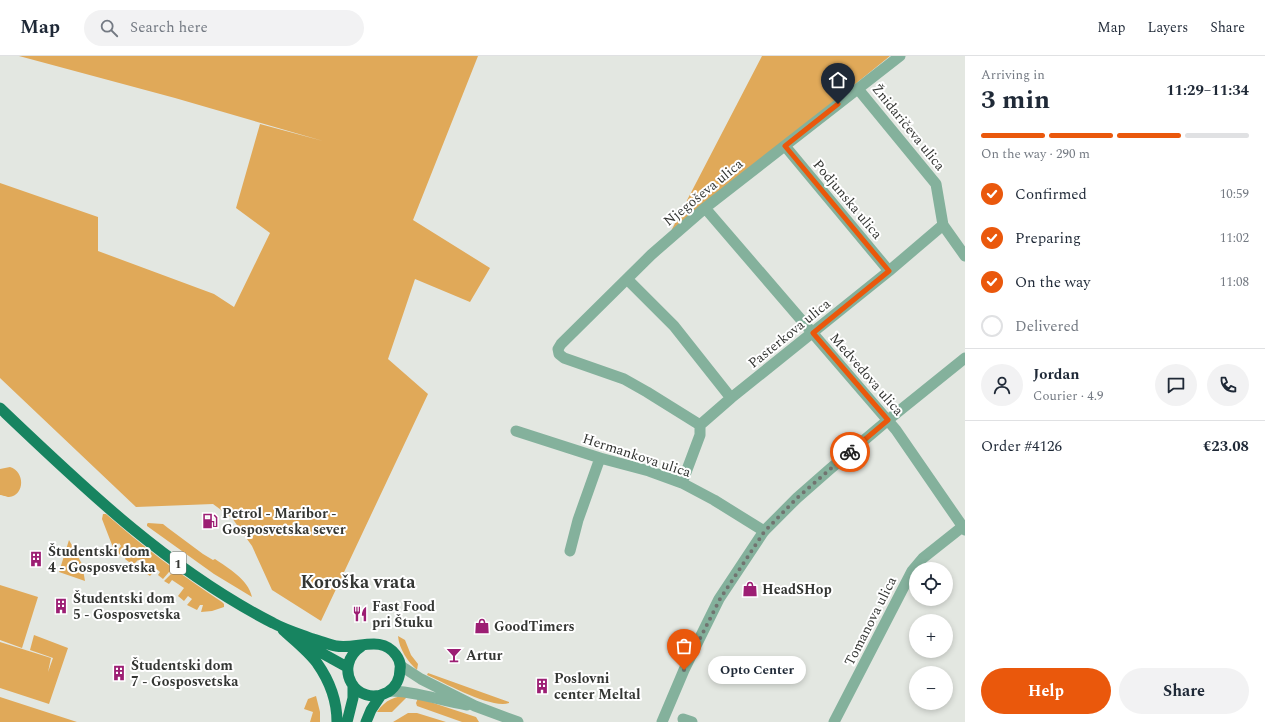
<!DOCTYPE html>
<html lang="en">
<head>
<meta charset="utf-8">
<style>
	body { margin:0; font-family:Spectral,serif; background:#f2f2f3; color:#1f2937; height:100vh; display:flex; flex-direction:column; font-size:15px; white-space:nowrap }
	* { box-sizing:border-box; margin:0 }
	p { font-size:13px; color:#747a83 }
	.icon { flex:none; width:22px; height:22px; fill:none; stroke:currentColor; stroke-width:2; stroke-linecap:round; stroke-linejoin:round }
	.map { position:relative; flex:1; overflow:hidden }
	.drawer { display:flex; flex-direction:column; background:#fff; width:300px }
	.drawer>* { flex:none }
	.fabs { position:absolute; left:909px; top:506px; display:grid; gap:8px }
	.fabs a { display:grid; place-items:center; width:44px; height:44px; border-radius:50%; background:#fff; box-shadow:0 2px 6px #0003; font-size:20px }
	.pin { position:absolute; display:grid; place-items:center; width:34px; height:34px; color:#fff; margin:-41px -17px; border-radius:50% 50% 50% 0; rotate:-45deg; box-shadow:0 0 4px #0007 }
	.pin .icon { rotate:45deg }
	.courier { position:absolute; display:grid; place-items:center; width:40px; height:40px; margin:-20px; border:3px solid #ea580c; border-radius:50%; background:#fff; color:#222; box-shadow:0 1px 5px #0007 }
	.bubble { position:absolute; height:28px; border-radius:14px; background:#fff; box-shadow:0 2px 6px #0003; font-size:13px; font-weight:700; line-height:28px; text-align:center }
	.head em { font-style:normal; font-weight:700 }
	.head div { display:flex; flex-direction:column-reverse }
	.head { display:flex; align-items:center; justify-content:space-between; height:68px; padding:0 16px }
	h1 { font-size:26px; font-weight:700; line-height:30px }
	.bar { display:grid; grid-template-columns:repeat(4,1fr); gap:6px 4px; align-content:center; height:48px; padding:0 16px }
	.bar i { height:5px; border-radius:3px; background:#e0e1e3 }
	.bar .on { background:#ea580c }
	.bar p { grid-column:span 4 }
	.line { display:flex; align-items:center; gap:10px; padding:0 16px; border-top:1px solid #e0e1e3 }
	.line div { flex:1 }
	.round { display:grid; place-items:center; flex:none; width:42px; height:42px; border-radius:21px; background:#f2f2f3 }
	ol { padding:0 16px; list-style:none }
	li { display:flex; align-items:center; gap:12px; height:44px }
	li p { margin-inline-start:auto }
	li .icon { padding:4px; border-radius:50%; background:#ea580c; color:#fff; stroke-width:4 }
	li:last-child { color:#747a83 }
	li i { width:22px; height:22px; border:2px solid #e0e1e3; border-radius:50% }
	.button { display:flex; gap:8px; margin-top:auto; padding:8px 16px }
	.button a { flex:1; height:46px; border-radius:24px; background:#ea580c; color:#fff; font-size:16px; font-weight:700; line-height:46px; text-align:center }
	.button a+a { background:#f2f2f3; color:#1f2937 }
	header { display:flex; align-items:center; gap:24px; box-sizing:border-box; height:56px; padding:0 20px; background:#fff; border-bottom:1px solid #e0e1e3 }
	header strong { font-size:19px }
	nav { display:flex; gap:22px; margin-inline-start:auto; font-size:14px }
	.search { width:280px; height:36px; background:#f2f2f3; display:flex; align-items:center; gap:10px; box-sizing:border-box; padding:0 14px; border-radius:22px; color:#747a83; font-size:15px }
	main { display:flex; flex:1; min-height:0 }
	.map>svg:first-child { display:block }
	.green { fill:#e0a959 }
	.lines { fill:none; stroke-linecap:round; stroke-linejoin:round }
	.minor { stroke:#84b19c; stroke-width:11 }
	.tertiary { stroke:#84b19c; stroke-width:11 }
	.primary { stroke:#178460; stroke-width:11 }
	.done { stroke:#717470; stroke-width:4; stroke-dasharray:0 7.2 }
	.route { stroke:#ea580c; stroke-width:5 }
	.labels { text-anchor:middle; stroke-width:4; stroke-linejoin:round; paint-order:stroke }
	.shield { fill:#fff; stroke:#717270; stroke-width:1 }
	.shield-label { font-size:13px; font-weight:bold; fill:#343633 }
	.street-label { font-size:14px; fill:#343633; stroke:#fff }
	.poi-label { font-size:14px; font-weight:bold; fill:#343633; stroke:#fff; text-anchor:start }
	.district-label { font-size:18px; font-weight:bold; fill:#343633; stroke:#fff }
</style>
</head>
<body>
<header>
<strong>Map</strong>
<div class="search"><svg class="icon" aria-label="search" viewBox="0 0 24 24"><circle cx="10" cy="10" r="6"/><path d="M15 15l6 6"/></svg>Search here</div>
<nav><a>Map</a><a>Layers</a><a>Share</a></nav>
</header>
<main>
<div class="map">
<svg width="965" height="666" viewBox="0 0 965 666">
	<rect width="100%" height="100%" fill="#e3e7e1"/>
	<path class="green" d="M 19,0 L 478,0 L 413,164 L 490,212 L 470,246 L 415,223 L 388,303 L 428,338 L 321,565 L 272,534 L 252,490 L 232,462 L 213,448 L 136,451 L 0,322 L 0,127 L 98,161 L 98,195 L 214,238 L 234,251 L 270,177 L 236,152 L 260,68 L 323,85 L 175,42 Z
		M 762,0 L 890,0 L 670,177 Z
		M 10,411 C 26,416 24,440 9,441 C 7,441 2,439 0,439 L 0,413 Z
		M 103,458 L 106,458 C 142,490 181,519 222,546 L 224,548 L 224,551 L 212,555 L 201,556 L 203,549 L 200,549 L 197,554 L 187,549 L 192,543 L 188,540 L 184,545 L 178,540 L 184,532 L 172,524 L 169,528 L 164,525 L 171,518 L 169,516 L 163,523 L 158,519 L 160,516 L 152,509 L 150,512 L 154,515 L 150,520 L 142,514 L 145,509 L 138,504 L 133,509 L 125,503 L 128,498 L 125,495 L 121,500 L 117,495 L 121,490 L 119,487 L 114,494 L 102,463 Z
		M 148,467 L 163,468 L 168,472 L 203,498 L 213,504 L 215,503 C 228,512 248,523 252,541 L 214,518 L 147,470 L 147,468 Z
		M 69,484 L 82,508 L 85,525 L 59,516 Z
		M 0,529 L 38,541 L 22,592 L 0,584 Z
		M 34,579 L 68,592 L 49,648 L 0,632 L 0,586 L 51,602 L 48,616 L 53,602 L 30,594 Z
		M 398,580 L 405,584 L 411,599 L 418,608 L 417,614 C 408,606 399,593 398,580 Z
		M 428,617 L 509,646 L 509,647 C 491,653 445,627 427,619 Z
		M 409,639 L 392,656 L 377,656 C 385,644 395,640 409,639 Z
		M 316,640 L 320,656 L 320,666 L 310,666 L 313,656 L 304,653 L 308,643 Z
		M 0,641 L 77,666 L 0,666 Z
		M 418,642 L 476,661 L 479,666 L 462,666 L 417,650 L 416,647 Z
		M 408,657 L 417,657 L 446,666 L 393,666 Z"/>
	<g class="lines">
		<path class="minor" d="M 858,33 L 936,128 L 943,169 L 965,200
			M 785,90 L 889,215
			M 705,152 L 896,374 L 965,474
			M 627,223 L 674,270 L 731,342
			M 700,369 L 647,336 L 624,323 L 564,302 L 559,298 L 558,293 L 561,288 L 651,199 L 705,152 L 900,0
			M 516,375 L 600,402 L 649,415 L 682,427 L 714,444 L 764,475
			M 682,427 L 700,379 L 700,369 L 731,342 L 889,215 L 943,169
			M 570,495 L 578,464 L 600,402
			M 683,663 L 692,666
			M 834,666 L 912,515 L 923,502 L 962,471"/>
		<path class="tertiary" d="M 401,610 L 421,623 L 475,650 L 518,666
			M 390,635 C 416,635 441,645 467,649
			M 662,666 L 684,614 L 719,543 L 764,475 L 797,442 L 830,413 L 888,364 L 965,302"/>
		<path class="primary" d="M 0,352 C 84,432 169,514 273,567 C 286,574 300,578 313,583 C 321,585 329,589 336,590 C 357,594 381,578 396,599 C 399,603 401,608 400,613 C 400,622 396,631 388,636 C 356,653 331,610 362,590
			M 283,574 C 294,584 308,595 317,607 C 329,624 337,645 337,666
			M 300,585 L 347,611
			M 347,666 L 353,642 L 353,630
			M 366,666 L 371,654 L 381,639"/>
	</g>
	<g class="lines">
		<path class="done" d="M 684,614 L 720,543 L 764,476 L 797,442 L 850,396"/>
		<path class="route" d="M 838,48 L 785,90 L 889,215 L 813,277 L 888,364 L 850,396"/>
	</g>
	<defs>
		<symbol id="fuel-bare" viewBox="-9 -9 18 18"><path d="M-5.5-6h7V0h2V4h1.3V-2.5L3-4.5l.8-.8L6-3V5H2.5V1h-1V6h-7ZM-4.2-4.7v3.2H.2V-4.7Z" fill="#9c1e73" stroke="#fff" stroke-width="2.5" paint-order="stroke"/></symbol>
		<symbol id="building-bare" viewBox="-9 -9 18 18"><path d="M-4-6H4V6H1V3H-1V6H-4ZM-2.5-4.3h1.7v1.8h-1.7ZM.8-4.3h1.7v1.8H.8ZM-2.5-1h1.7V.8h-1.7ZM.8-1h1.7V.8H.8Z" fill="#9c1e73" stroke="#fff" stroke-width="2.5" paint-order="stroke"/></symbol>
		<symbol id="shop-bare" viewBox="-9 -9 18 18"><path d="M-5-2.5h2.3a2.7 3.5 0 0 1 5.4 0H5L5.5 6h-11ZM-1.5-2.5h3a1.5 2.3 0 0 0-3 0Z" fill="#9c1e73" stroke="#fff" stroke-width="2.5" paint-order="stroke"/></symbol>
		<symbol id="restaurant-bare" viewBox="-9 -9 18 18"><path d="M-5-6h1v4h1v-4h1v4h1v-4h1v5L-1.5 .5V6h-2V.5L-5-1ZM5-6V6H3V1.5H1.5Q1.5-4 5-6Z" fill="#9c1e73" stroke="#fff" stroke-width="2.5" paint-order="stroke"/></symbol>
		<symbol id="bar-bare" viewBox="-9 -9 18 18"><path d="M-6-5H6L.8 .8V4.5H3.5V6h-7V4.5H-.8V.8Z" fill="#9c1e73" stroke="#fff" stroke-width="2.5" paint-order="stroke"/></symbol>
	</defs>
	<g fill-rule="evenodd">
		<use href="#fuel-bare" x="199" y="454" width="22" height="22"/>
		<use href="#building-bare" x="25" y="492" width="22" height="22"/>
		<use href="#shop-bare" x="739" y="522" width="22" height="22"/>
		<use href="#building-bare" x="50" y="539" width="22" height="22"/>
		<use href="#restaurant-bare" x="349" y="547" width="22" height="22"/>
		<use href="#shop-bare" x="471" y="559" width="22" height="22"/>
		<use href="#bar-bare" x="443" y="588" width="22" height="22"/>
		<use href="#building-bare" x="108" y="606" width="22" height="22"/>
		<use href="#building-bare" x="531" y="619" width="22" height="22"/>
	</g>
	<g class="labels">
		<rect class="shield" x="170" y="496" width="16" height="22" rx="3"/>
		<g class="shield-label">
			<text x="178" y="512">1</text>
		</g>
		<g class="street-label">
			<text transform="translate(909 71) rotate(51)" y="5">Žnidaričeva ulica</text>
			<text transform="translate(703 136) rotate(-39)" y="5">Njegoševa ulica</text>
			<text transform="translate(848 143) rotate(50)" y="5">Podjunska ulica</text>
			<text transform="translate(789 277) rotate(-39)" y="5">Pasterkova ulica</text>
			<text transform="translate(867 318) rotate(49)" y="5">Medvedova ulica</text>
			<text transform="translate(637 399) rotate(18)" y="5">Hermankova ulica</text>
			<text transform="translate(870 565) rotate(-63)" y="5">Tomanova ulica</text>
		</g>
		<g class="poi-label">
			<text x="222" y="462">Petrol - Maribor -<tspan x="222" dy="16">Gosposvetska sever</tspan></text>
			<text x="48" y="500">Študentski dom<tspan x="48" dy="16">4 - Gosposvetska</tspan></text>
			<text x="762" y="538">HeadSHop</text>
			<text x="73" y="547">Študentski dom<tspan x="73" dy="16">5 - Gosposvetska</tspan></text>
			<text x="372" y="555">Fast Food<tspan x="372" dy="16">pri Štuku</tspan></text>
			<text x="494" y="575">GoodTimers</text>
			<text x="466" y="604">Artur</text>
			<text x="131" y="614">Študentski dom<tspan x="131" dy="16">7 - Gosposvetska</tspan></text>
			<text x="554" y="627">Poslovni<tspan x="554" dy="16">center Meltal</tspan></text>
		</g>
		<g class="district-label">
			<text x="358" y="532">Koroška vrata</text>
		</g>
	</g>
</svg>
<div class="fabs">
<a><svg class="icon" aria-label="locate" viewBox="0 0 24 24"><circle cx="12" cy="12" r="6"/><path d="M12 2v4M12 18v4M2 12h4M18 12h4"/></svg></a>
<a>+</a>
<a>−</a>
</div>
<div class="pin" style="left:684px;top:614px;background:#ea580c"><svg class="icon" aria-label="bag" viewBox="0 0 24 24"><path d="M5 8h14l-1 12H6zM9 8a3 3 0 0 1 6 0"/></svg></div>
<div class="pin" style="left:838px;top:48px;background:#1f2937"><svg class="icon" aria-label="home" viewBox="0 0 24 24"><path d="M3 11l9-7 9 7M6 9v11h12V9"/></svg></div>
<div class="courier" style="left:850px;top:396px"><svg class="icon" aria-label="bike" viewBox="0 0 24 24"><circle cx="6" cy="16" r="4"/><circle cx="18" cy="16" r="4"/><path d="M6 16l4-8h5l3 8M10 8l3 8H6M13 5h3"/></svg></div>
<div class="bubble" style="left:708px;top:600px;width:98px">Opto Center</div>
</div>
<section class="drawer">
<div class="head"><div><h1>3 min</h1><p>Arriving in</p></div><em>11:29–11:34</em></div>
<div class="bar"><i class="on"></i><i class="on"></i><i class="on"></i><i></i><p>On the way · 290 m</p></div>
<ol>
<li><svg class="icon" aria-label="check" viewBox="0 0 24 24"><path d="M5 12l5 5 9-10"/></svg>Confirmed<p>10:59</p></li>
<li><svg class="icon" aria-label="check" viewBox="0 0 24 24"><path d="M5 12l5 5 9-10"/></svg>Preparing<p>11:02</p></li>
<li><svg class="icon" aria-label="check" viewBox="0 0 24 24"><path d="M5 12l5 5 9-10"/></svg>On the way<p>11:08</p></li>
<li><i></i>Delivered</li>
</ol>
<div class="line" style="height:72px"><a class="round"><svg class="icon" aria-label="person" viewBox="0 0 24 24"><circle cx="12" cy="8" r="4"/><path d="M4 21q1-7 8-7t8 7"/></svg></a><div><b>Jordan</b><p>Courier · 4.9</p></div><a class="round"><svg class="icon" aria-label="chat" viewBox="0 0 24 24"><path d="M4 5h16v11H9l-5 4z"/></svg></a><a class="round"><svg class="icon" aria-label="phone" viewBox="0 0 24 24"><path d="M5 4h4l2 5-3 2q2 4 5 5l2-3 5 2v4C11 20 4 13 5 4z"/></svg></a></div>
<div class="line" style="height:52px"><div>Order #4126</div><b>€23.08</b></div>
<div class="button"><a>Help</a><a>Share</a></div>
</section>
</main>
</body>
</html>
